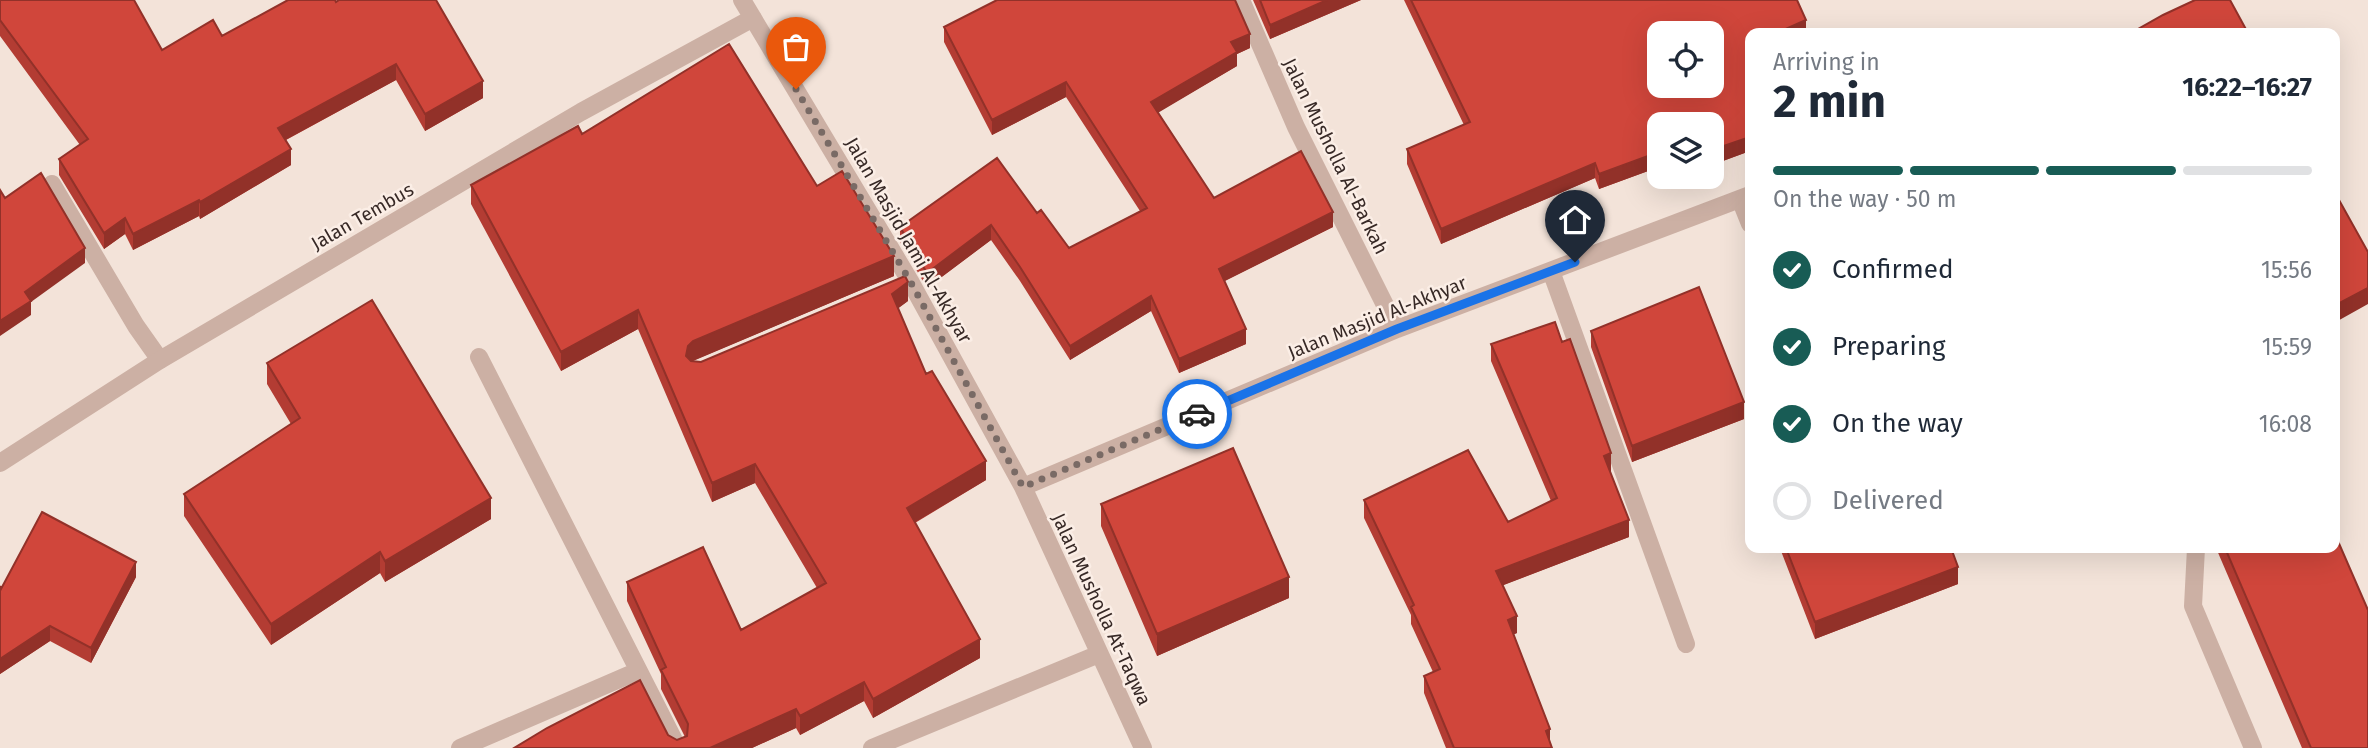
<!DOCTYPE html>
<html lang="en">
<head>
<meta charset="utf-8">
<style>
	body { margin:0; font-family:"Fira Sans",sans-serif; background:#f2f2f3; color:#1f2937; height:100vh; display:flex; flex-direction:column; font-size:26px; white-space:nowrap }
	* { box-sizing:border-box; margin:0 }
	p { font-size:23px; color:#747a83 }
	.icon { flex:none; width:38px; height:38px; fill:none; stroke:currentColor; stroke-width:2; stroke-linecap:round; stroke-linejoin:round }
	.map { position:relative; flex:1; overflow:hidden }
	.panel { position:absolute; left:1745px; top:28px; width:595px; height:525px; display:flex; flex-direction:column; background:#fff; border-radius:14px; box-shadow:0 7px 28px #0002 }
	.panel>* { flex:none }
	.tools { position:absolute; left:1647px; top:21px; display:grid; gap:14px }
	.tools a { display:grid; place-items:center; width:77px; height:77px; border-radius:14px; background:#fff; box-shadow:0 7px 28px #0002; font-size:35px }
	.pin { position:absolute; display:grid; place-items:center; width:60px; height:60px; color:#fff; margin:-72px -30px; border-radius:50% 50% 50% 0; rotate:-45deg; box-shadow:0 0 7px #0007 }
	.pin .icon { rotate:45deg }
	.courier { position:absolute; display:grid; place-items:center; width:70px; height:70px; margin:-35px; border:5px solid #1a73e8; border-radius:50%; background:#fff; color:#222; box-shadow:0 2px 9px #0007 }
	.overview em { font-style:normal; font-weight:700 }
	.overview div { display:flex; flex-direction:column-reverse }
	.overview { display:flex; align-items:center; justify-content:space-between; height:119px; padding:0 28px }
	h1 { font-size:46px; font-weight:700; line-height:52px }
	.bar { display:grid; grid-template-columns:repeat(4,1fr); gap:10px 7px; align-content:center; height:84px; padding:0 28px }
	.bar i { height:9px; border-radius:5px; background:#e0e1e3 }
	.bar .selected { background:#185c55 }
	.bar p { grid-column:span 4 }
	ol { padding:0 28px; list-style:none }
	li { display:flex; align-items:center; gap:21px; height:77px }
	li p { margin-inline-start:auto }
	li .icon { padding:7px; border-radius:50%; background:#185c55; color:#fff; stroke-width:4 }
	li:last-child { color:#747a83 }
	li i { width:38px; height:38px; border:4px solid #e0e1e3; border-radius:50% }
	.map>svg:first-child { display:block }
	.lines { fill:none; stroke-linecap:round; stroke-linejoin:round }
	.lane { stroke:#ccb0a4; stroke-width:18 }
	.street { stroke:#ccb0a4; stroke-width:18 }
	.wall { fill:#b33c33 }
	.shaded-wall { fill:#923129 }
	.building { fill:#d0463b; stroke:#923129; stroke-width:2; fill-rule:evenodd }
	.done { stroke:#796a65; stroke-width:7; stroke-dasharray:0 12.6 }
	.route { stroke:#1a73e8; stroke-width:9 }
	.labels { text-anchor:middle; stroke-width:5; stroke-linejoin:round; paint-order:stroke }
	.street-label { font-size:19px; fill:#372926; stroke:#fbeee6 }
</style>
</head>
<body>
<div class="map">
<svg width="2368" height="748" viewBox="0 0 2368 748">
	<rect width="100%" height="100%" fill="#f3e3d9"/>
	<g class="lines">
		<path class="lane" d="M 52,184 L 136,326 L 160,360"/>
		<path class="street" d="M 742,0 L 910,281 L 1023,487 L 1143,748
			M 1241,0 L 1296,127 L 1397,329
			M 1740,199 L 1750,224
			M 1551,271 L 1686,644
			M 479,357 L 678,748
			M 0,463 L 160,360 L 581,112 L 753,18
			M 1023,487 L 1397,329 L 1750,195
			M 2196,548 L 2193,606 L 2253,748
			M 460,748 L 638,671
			M 872,748 L 1099,654"/>
	</g>
	<path class="wall" d="M 0,0 L 162,50 L 222,36 L 336,2 L 483,98 L 425,131 L 396,80 L 286,140 L 291,165 L 200,219 L 199,216 L 133,250 L 125,234 L 104,249 L 59,175 L 59,159 L 80,145 L 0,36 Z
		M 1253,0 L 1361,0 L 1270,39 Z
		M 1404,0 L 1797,0 L 1806,33 L 1750,33 L 1750,151 L 1712,165 L 1712,124 L 1659,124 L 1659,167 L 1599,189 L 1595,178 L 1441,244 L 1407,164 L 1407,149 L 1464,125 Z
		M 944,27 L 1250,48 L 1237,54 L 1237,66 L 1158,112 L 1214,198 L 1333,227 L 1224,281 L 1246,344 L 1179,373 L 1151,311 L 1070,360 L 1020,281 L 991,240 L 927,288 L 900,242 L 900,227 L 1037,213 L 1069,248 L 1140,211 L 1066,97 L 992,135 L 944,42 Z
		M 582,134 L 817,186 L 894,276 L 692,361 L 701,362 L 908,301 L 898,308 L 926,374 L 986,480 L 915,523 L 980,658 L 873,718 L 864,701 L 800,735 L 796,728 L 752,748 L 514,748 L 668,735 L 677,740 L 685,737 L 661,689 L 661,674 L 627,601 L 627,582 L 741,630 L 817,588 L 755,483 L 712,502 L 638,329 L 561,371 L 471,204 L 471,185 Z
		M 1591,331 L 1744,419 L 1632,462 L 1591,347 Z
		M 1562,342 L 1611,471 L 1610,471 L 1629,537 L 1503,585 L 1517,633 L 1514,634 L 1552,748 L 1446,748 L 1424,693 L 1424,676 L 1433,672 L 1411,624 L 1411,615 L 1364,518 L 1364,500 L 1508,522 L 1551,501 L 1491,361 L 1491,344 Z
		M 267,363 L 491,519 L 385,582 L 380,573 L 271,645 L 184,516 L 184,494 L 291,424 L 267,384 Z
		M 1101,504 L 1289,598 L 1157,656 L 1101,526 Z
		M 1781,548 L 1951,548 L 1958,584 L 1815,639 L 1781,551 Z
		M 2216,548 L 2334,548 L 2368,748 L 2302,748 Z
		M 136,577 L 91,663 L 50,641 L 0,674 L 0,586 L 1,589 Z"/>
	<path class="shaded-wall" d="M 1327,0 L 1361,0 L 1270,39 L 1270,25 Z
		M 1806,20 L 1806,33 L 1781,33 L 1781,31 Z
		M 1250,34 L 1250,48 L 1237,54 L 1237,66 L 1151,117 L 1151,102 L 1231,42 Z
		M 396,64 L 396,80 L 278,144 L 278,128 Z
		M 483,81 L 483,98 L 425,131 L 425,114 Z
		M 1066,82 L 1066,97 L 992,135 L 992,120 Z
		M 1750,137 L 1750,151 L 1712,165 L 1712,150 Z
		M 291,149 L 291,165 L 200,219 L 200,202 Z
		M 1659,152 L 1659,167 L 1599,189 L 1599,174 Z
		M 1595,163 L 1595,178 L 1441,244 L 1441,229 Z
		M 199,200 L 199,216 L 133,250 L 133,234 Z
		M 1333,212 L 1333,227 L 1219,284 L 1219,269 Z
		M 125,218 L 125,234 L 104,249 L 104,233 Z
		M 991,225 L 991,240 L 927,288 L 927,273 Z
		M 85,248 L 85,263 L 31,302 L 31,315 L 0,336 L 0,321 L 25,292 Z
		M 894,256 L 894,276 L 693,361 L 688,365 L 686,356 L 688,346 L 693,341 Z
		M 908,282 L 908,301 L 892,313 L 892,294 Z
		M 2368,288 L 2368,304 L 2334,323 L 2334,306 Z
		M 1151,296 L 1151,311 L 1070,360 L 1070,346 Z
		M 638,310 L 638,329 L 561,371 L 561,352 Z
		M 1246,329 L 1246,344 L 1179,373 L 1179,359 Z
		M 1744,402 L 1744,419 L 1632,462 L 1632,446 Z
		M 1611,453 L 1611,471 L 1604,473 L 1604,456 Z
		M 986,461 L 986,480 L 907,527 L 907,508 Z
		M 755,464 L 755,483 L 712,502 L 712,483 Z
		M 491,498 L 491,519 L 385,582 L 385,561 Z
		M 1629,520 L 1629,537 L 1496,588 L 1496,571 Z
		M 380,552 L 380,573 L 271,645 L 271,624 Z
		M 136,562 L 136,577 L 91,663 L 91,648 Z
		M 1958,567 L 1958,584 L 1815,639 L 1815,622 Z
		M 1289,577 L 1289,598 L 1157,656 L 1157,634 Z
		M 1517,616 L 1517,633 L 1508,637 L 1508,620 Z
		M 50,626 L 50,641 L 0,674 L 0,659 Z
		M 980,639 L 980,658 L 873,718 L 873,699 Z
		M 864,682 L 864,701 L 800,735 L 800,716 Z
		M 796,709 L 796,728 L 752,748 L 710,748 Z
		M 1550,729 L 1550,746 L 1546,731 Z"/>
	<path class="building" d="M 0,0 L 134,0 L 162,50 L 213,20 L 222,36 L 288,0 L 335,0 L 336,2 L 339,0 L 436,0 L 483,81 L 425,114 L 396,64 L 278,128 L 291,149 L 200,202 L 199,200 L 133,234 L 125,218 L 104,233 L 59,159 L 88,139 L 0,20 Z
		M 997,0 L 1235,0 L 1250,34 L 1231,42 L 1237,52 L 1151,102 L 1214,198 L 1301,151 L 1333,212 L 1219,269 L 1246,329 L 1179,359 L 1151,296 L 1070,346 L 1020,267 L 991,225 L 927,273 L 900,227 L 997,158 L 1037,213 L 1041,210 L 1069,248 L 1147,208 L 1066,82 L 992,120 L 944,27 Z
		M 1260,0 L 1327,0 L 1270,25 Z
		M 1411,0 L 1797,0 L 1806,20 L 1781,31 L 1782,33 L 1750,33 L 1750,137 L 1712,150 L 1712,124 L 1659,124 L 1659,152 L 1599,174 L 1595,163 L 1441,229 L 1407,149 L 1470,122 ZM 1659,33 L 1712,33 L 1712,86 L 1659,86 Z
		M 2195,0 L 2230,0 L 2248,33 L 2131,33 L 2163,15 Z
		M 729,44 L 817,186 L 842,171 L 894,256 L 693,341 L 688,346 L 686,356 L 691,361 L 701,362 L 905,276 L 908,282 L 892,294 L 926,374 L 932,371 L 986,461 L 907,508 L 980,639 L 873,699 L 864,682 L 800,716 L 796,709 L 710,748 L 514,748 L 547,728 L 640,680 L 668,735 L 677,740 L 687,736 L 688,724 L 661,670 L 666,667 L 627,582 L 703,547 L 741,630 L 826,583 L 755,464 L 712,483 L 638,310 L 561,352 L 471,185 L 578,126 L 582,134 Z
		M 41,173 L 85,248 L 25,292 L 31,301 L 0,321 L 0,190 L 5,198 Z
		M 2334,191 L 2368,252 L 2368,288 L 2334,306 Z
		M 1699,287 L 1744,402 L 1632,446 L 1591,331 Z
		M 372,300 L 491,498 L 385,561 L 380,552 L 271,624 L 184,494 L 300,418 L 267,363 Z
		M 1555,322 L 1562,342 L 1570,339 L 1611,453 L 1604,456 L 1629,520 L 1496,571 L 1517,616 L 1508,620 L 1550,729 L 1546,731 L 1552,748 L 1454,748 L 1424,676 L 1440,669 L 1411,607 L 1414,605 L 1364,500 L 1468,450 L 1508,522 L 1557,498 L 1491,344 Z
		M 1233,448 L 1289,577 L 1157,634 L 1101,504 Z
		M 42,512 L 136,562 L 91,648 L 50,626 L 0,659 L 0,586 L 1,589 Z
		M 2334,532 L 2368,610 L 2368,748 L 2311,748 L 2225,548 L 2334,548 Z
		M 1786,548 L 1951,548 L 1958,567 L 1815,622 Z"/>
	<g class="lines">
		<path class="done" d="M 796,89 L 910,281 L 1023,487 L 1197,414"/>
		<path class="route" d="M 1197,414 L 1397,329 L 1575,262"/>
	</g>
	<g class="labels">
		<g class="street-label">
			<text transform="translate(1336 156) rotate(64)" y="7">Jalan Musholla Al-Barkah</text>
			<text transform="translate(362 216) rotate(-30)" y="7">Jalan Tembus</text>
			<text transform="translate(909 240) rotate(60)" y="7">Jalan Masjid Jami Al-Akhyar</text>
			<text transform="translate(1377 317) rotate(-22)" y="7">Jalan Masjid Al-Akhyar</text>
			<text transform="translate(1102 609) rotate(65)" y="7">Jalan Musholla At-Taqwa</text>
		</g>
	</g>
</svg>
<div class="tools">
<a><svg class="icon" aria-label="locate" viewBox="0 0 24 24"><circle cx="12" cy="12" r="6"/><path d="M12 2v4M12 18v4M2 12h4M18 12h4"/></svg></a>
<a><svg class="icon" aria-label="layers" viewBox="0 0 24 24"><path d="M12 4l9 5-9 5-9-5zM3 14l9 5 9-5"/></svg></a>
</div>
<div class="pin" style="left:796px;top:89px;background:#ea580c"><svg class="icon" aria-label="bag" viewBox="0 0 24 24"><path d="M5 8h14l-1 12H6zM9 8a3 3 0 0 1 6 0"/></svg></div>
<div class="pin" style="left:1575px;top:262px;background:#1f2937"><svg class="icon" aria-label="home" viewBox="0 0 24 24"><path d="M3 11l9-7 9 7M6 9v11h12V9"/></svg></div>
<div class="courier" style="left:1197px;top:414px"><svg class="icon" aria-label="car" viewBox="0 0 24 24"><path d="M5 17H2v-5l4-1 3-4h7l3 4 3 1v5h-3M9 17h6M6 11h13"/><circle cx="7" cy="17" r="2"/><circle cx="17" cy="17" r="2"/></svg></div>
<section class="panel">
<div class="overview"><div><h1>2 min</h1><p>Arriving in</p></div><em>16:22–16:27</em></div>
<div class="bar"><i class="selected"></i><i class="selected"></i><i class="selected"></i><i></i><p>On the way · 50 m</p></div>
<ol>
<li><svg class="icon" aria-label="check" viewBox="0 0 24 24"><path d="M5 12l5 5 9-10"/></svg>Confirmed<p>15:56</p></li>
<li><svg class="icon" aria-label="check" viewBox="0 0 24 24"><path d="M5 12l5 5 9-10"/></svg>Preparing<p>15:59</p></li>
<li><svg class="icon" aria-label="check" viewBox="0 0 24 24"><path d="M5 12l5 5 9-10"/></svg>On the way<p>16:08</p></li>
<li><i></i>Delivered</li>
</ol>
</section>
</div>
</body>
</html>
